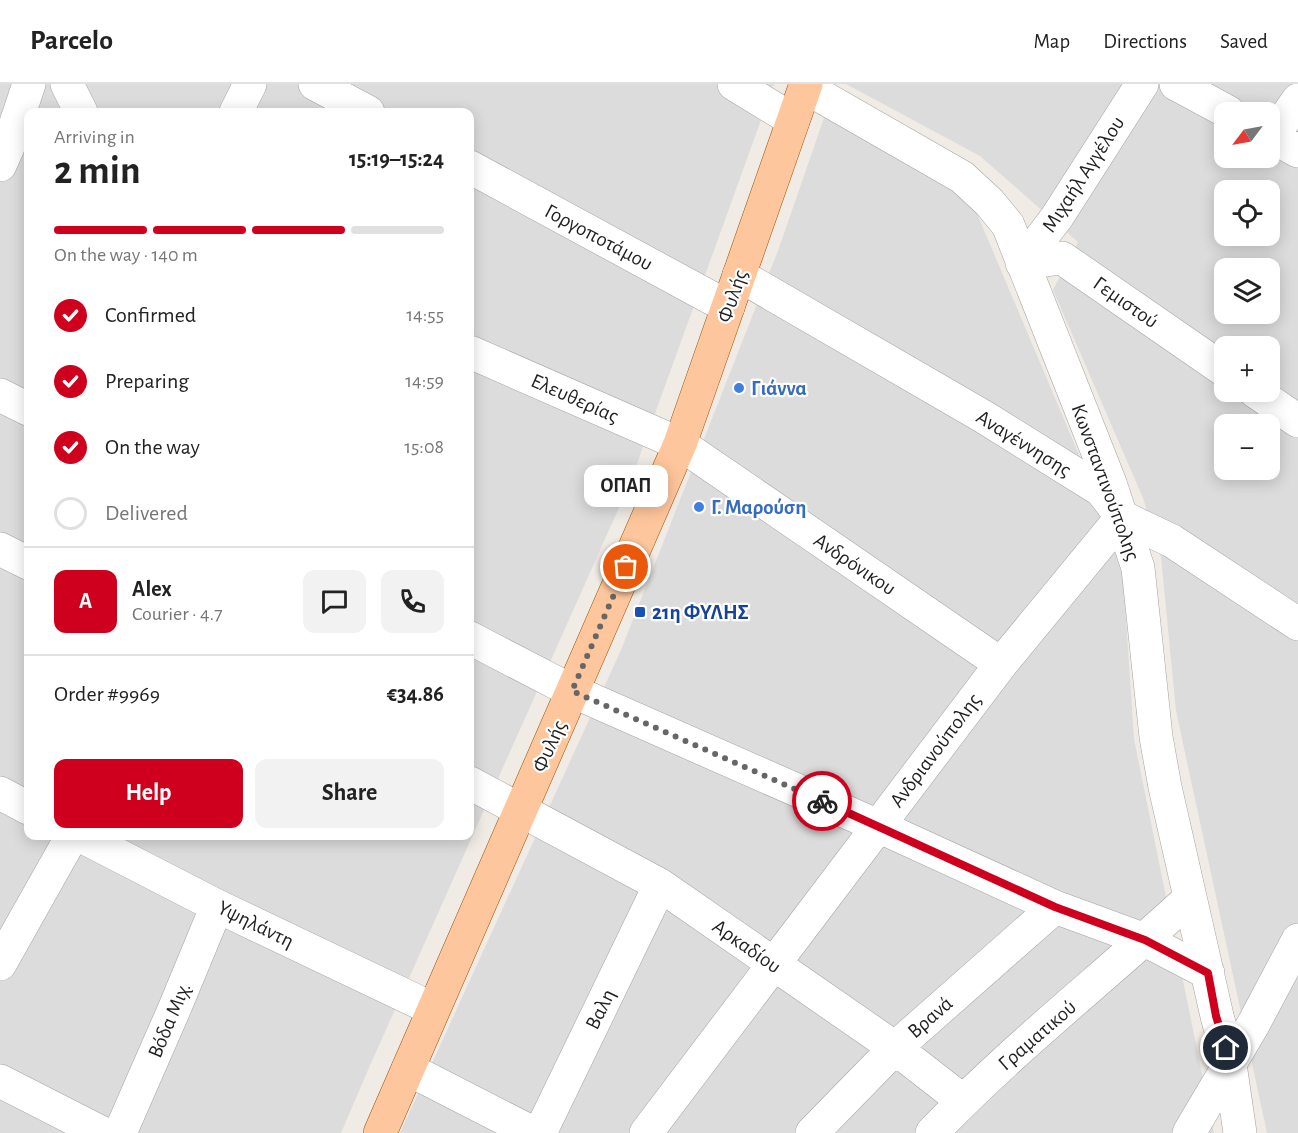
<!DOCTYPE html>
<html lang="en">
<head>
<meta charset="utf-8">
<style>
	body { margin:0; font-family:"Alegreya Sans",sans-serif; background:#f2f2f2; color:#222; height:100vh; display:flex; flex-direction:column; font-size:22px; white-space:nowrap }
	* { box-sizing:border-box; margin:0 }
	p { font-size:20px; color:#767676 }
	.icon { flex:none; width:33px; height:33px; fill:none; stroke:currentColor; stroke-width:2; stroke-linecap:round; stroke-linejoin:round }
	.map { position:relative; flex:1; overflow:hidden }
	.drawer { position:absolute; left:24px; top:24px; width:450px; height:732px; display:flex; flex-direction:column; background:#fff; border-radius:12px; box-shadow:0 3px 15px #0003 }
	.drawer>* { flex:none }
	.needle { width:39px; rotate:238deg }
	.buttons { position:absolute; left:1214px; top:18px; display:grid; gap:12px }
	.buttons a { display:grid; place-items:center; width:66px; height:66px; border-radius:12px; background:#fff; box-shadow:0 3px 15px #0003; font-size:30px }
	.pin { position:absolute; display:grid; place-items:center; width:51px; height:51px; color:#fff; margin:-26px; border:3px solid #fff; border-radius:50%; box-shadow:0 2px 6px #0007 }
	.courier { position:absolute; display:grid; place-items:center; width:60px; height:60px; margin:-30px; border:4px solid #ce001d; border-radius:50%; background:#fff; color:#222; box-shadow:0 2px 8px #0007 }
	.bubble { position:absolute; height:42px; border-radius:12px; background:#fff; box-shadow:0 3px 15px #0003; font-size:20px; font-weight:600; line-height:42px; text-align:center }
	.overview em { font-style:normal; font-weight:600 }
	.overview div { display:flex; flex-direction:column-reverse }
	.overview { display:flex; align-items:center; justify-content:space-between; height:102px; padding:0 30px }
	h1 { font-size:39px; font-weight:600; line-height:45px }
	.bar { display:grid; grid-template-columns:repeat(4,1fr); gap:9px 6px; align-content:center; height:72px; padding:0 30px }
	.bar i { height:8px; border-radius:4px; background:#e0e0e0 }
	.bar .current { background:#ce001d }
	.bar p { grid-column:span 4 }
	.line { display:flex; align-items:center; gap:15px; padding:0 30px; border-top:2px solid #e0e0e0 }
	.line div { flex:1 }
	.round { display:grid; place-items:center; flex:none; width:63px; height:63px; border-radius:12px; background:#f2f2f2 }
	ol { padding:0 30px; list-style:none }
	li { display:flex; align-items:center; gap:18px; height:66px }
	li p { margin-inline-start:auto }
	li .icon { padding:6px; border-radius:50%; background:#ce001d; color:#fff; stroke-width:4 }
	li:last-child { color:#767676 }
	li i { width:33px; height:33px; border:3px solid #e0e0e0; border-radius:50% }
	.button { display:flex; gap:12px; margin-top:auto; padding:12px 30px }
	.button a { flex:1; height:69px; border-radius:12px; background:#ce001d; color:#fff; font-size:24px; font-weight:600; line-height:69px; text-align:center }
	.button a+a { background:#f2f2f2; color:#222 }
	header { display:flex; align-items:center; gap:36px; box-sizing:border-box; height:84px; padding:0 30px; background:#fff; border-bottom:2px solid #e0e0e0 }
	header strong { font-size:28px }
	nav { display:flex; gap:33px; margin-inline-start:auto; font-size:21px }
	.map>svg:first-child { display:block }
	.residential { fill:#dddcdc; fill-rule:evenodd }
	.lines { fill:none; stroke-linecap:round; stroke-linejoin:round }
	.minor-casing { stroke:#a3a3a3; stroke-width:34 }
	.major-casing { stroke:#9a5200; stroke-width:34 }
	.minor { stroke:#fff; stroke-width:33 }
	.major { stroke:#fec69c; stroke-width:33 }
	.done { stroke:#686664; stroke-width:6; stroke-dasharray:0 10.8 }
	.route { stroke:#ce001d; stroke-width:8 }
	.shop-dot { fill:#3f7fe0; stroke:#fff; stroke-width:2 }
	.transit-dot { fill:#1a4fb4; stroke:#fff; stroke-width:2 }
	.labels { text-anchor:middle; stroke-width:4.5; stroke-linejoin:round; paint-order:stroke }
	.street-label { font-size:21px; fill:#1f1f1f; stroke:#fff }
	.shop-label { font-size:21px; font-weight:bold; fill:#366cbe; stroke:#fff; text-anchor:start }
	.transit-label { font-size:21px; font-weight:bold; fill:#164399; stroke:#fff; text-anchor:start }
</style>
</head>
<body>
<header>
<strong>Parcelo</strong>
<nav><a>Map</a><a>Directions</a><a>Saved</a></nav>
</header>
<div class="map">
<svg width="1298" height="1049" viewBox="0 0 1298 1049">
	<rect width="100%" height="100%" fill="#f0ebe5"/>
	<path class="residential" d="M 0,0 L 774,0 L 630,399 L 368,986 L 341,1049 L 0,1049 ZM 28,28 L 470,28 L 470,752 L 28,752 Z
		M 846,0 L 1298,0 L 1298,1049 L 1267,1049 L 1176,627 L 1161,473 L 1143,414 L 1053,206 L 1078,158 L 980,72 ZM 1224,28 L 1269,28 L 1269,74 L 1224,74 ZM 1224,106 L 1269,106 L 1269,152 L 1224,152 ZM 1224,184 L 1269,184 L 1269,230 L 1224,230 ZM 1224,262 L 1269,262 L 1269,308 L 1224,308 ZM 1224,340 L 1269,340 L 1269,386 L 1224,386 Z
		M 826,28 L 970,113 L 1107,437 L 1123,490 L 1134,655 L 1214,1049 L 400,1049 L 621,566 L 779,164 Z"/>
	<g class="lines">
		<defs>
			<path id="minor" d="M 67,0 L 81,28
				M 315,0 L 368,28
				M 734,0 L 793,36
				M 1176,0 L 1228,28
				M 805,3 L 962,93 L 989,118 L 1008,141 L 1110,399 L 1138,484 L 1156,653 L 1165,703 L 1217,932 L 1230,980 L 1240,1049
				M 236,28 L 250,0
				M 1269,51 L 1298,67
				M 1272,53 L 1298,16
				M 0,81 L 8,63 L 29,0
				M 470,83 L 728,223
				M 1022,179 L 1062,174 L 1224,286
				M 1022,179 L 1057,133 L 1142,0
				M 739,191 L 984,333 L 1101,406 L 1122,433 L 1172,457 L 1298,540
				M 470,268 L 680,360 L 1001,580
				M 1256,308 L 1298,337
				M 0,311 L 28,325
				M 0,465 L 28,479
				M 470,554 L 572,607 L 878,742 L 1055,823 L 1145,856 L 1208,889
				M 470,699 L 660,801 L 895,964 L 963,1017
				M 0,709 L 28,724
				M 81,752 L 217,822 L 433,925
				M 0,880 L 72,752
				M 408,985 L 533,1049
				M 0,997 L 102,1049
				M 120,1049 L 173,928 L 217,822
				M 540,1049 L 660,801
				M 646,1049 L 1001,580 L 1122,433
				M 812,1049 L 895,964 L 1055,823
				M 932,1049 C 1012,965 1105,893 1190,814
				M 1189,1049 L 1254,939 L 1298,856"/>
			<path id="major" d="M 380,1049 L 680,360 L 806,0"/>
		</defs>
		<use href="#minor" class="minor-casing"/>
		<use href="#major" class="major-casing"/>
		<use href="#minor" class="minor"/>
		<use href="#major" class="major"/>
	</g>
	<g class="lines">
		<path class="done" d="M 626,483 L 572,607 L 822,717"/>
		<path class="route" d="M 822,717 L 1055,823 L 1145,856 L 1208,889 L 1216,932 L 1226,964"/>
	</g>
	<g class="shop-dot">
		<circle cx="739" cy="304" r="6"/>
		<circle cx="699" cy="423" r="6"/>
	</g>
	<rect class="transit-dot" x="634" y="522" width="12" height="12" rx="3"/>
	<g class="labels">
		<g class="street-label">
			<text transform="translate(1083 90) rotate(-57)" y="7">Μιχαήλ Αγγέλου</text>
			<text transform="translate(599 153) rotate(28)" y="7">Γοργοποτάμου</text>
			<text transform="translate(732 212) rotate(-71)" y="7">Φυλής</text>
			<text transform="translate(1126 218) rotate(35)" y="7">Γεμιστού</text>
			<text transform="translate(575 314) rotate(24)" y="7">Ελευθερίας</text>
			<text transform="translate(1024 359) rotate(32)" y="7">Αναγέννησης</text>
			<text transform="translate(1106 398) rotate(70)" y="7">Κωνσταντινούπολης</text>
			<text transform="translate(855 480) rotate(34)" y="7">Ανδρόνικου</text>
			<text transform="translate(549 662) rotate(-66)" y="7">Φυλής</text>
			<text transform="translate(935 666) rotate(-53)" y="7">Ανδριανούπολης</text>
			<text transform="translate(256 840) rotate(26)" y="7">Υψηλάντη</text>
			<text transform="translate(747 862) rotate(35)" y="7">Αρκαδίου</text>
			<text transform="translate(600 925) rotate(-64)" y="7">Βαλη</text>
			<text transform="translate(930 933) rotate(-41)" y="7">Βρανά</text>
			<text transform="translate(169 936) rotate(-67)" y="7">Βόδα Μιχ.</text>
			<text transform="translate(1037 951) rotate(-41)" y="7">Γραματικού</text>
		</g>
		<g class="shop-label">
			<text x="751" y="311">Γιάννα</text>
			<text x="711" y="430">Γ. Μαρούση</text>
		</g>
		<g class="transit-label">
			<text x="652" y="535">21η ΦΥΛΗΣ</text>
		</g>
	</g>
</svg>
<div class="buttons">
<a><svg class="needle" viewBox="-14 -14 28 28"><path d="M0-13l5 13h-10z" fill="#e53935"/><path d="M0 13l5-13h-10z" fill="#767676"/></svg></a>
<a><svg class="icon" aria-label="locate" viewBox="0 0 24 24"><circle cx="12" cy="12" r="6"/><path d="M12 2v4M12 18v4M2 12h4M18 12h4"/></svg></a>
<a><svg class="icon" aria-label="layers" viewBox="0 0 24 24"><path d="M12 4l9 5-9 5-9-5zM3 14l9 5 9-5"/></svg></a>
<a>+</a>
<a>−</a>
</div>
<div class="pin" style="left:626px;top:483px;background:#ea580c"><svg class="icon" aria-label="bag" viewBox="0 0 24 24"><path d="M5 8h14l-1 12H6zM9 8a3 3 0 0 1 6 0"/></svg></div>
<div class="pin" style="left:1226px;top:964px;background:#1f2937"><svg class="icon" aria-label="home" viewBox="0 0 24 24"><path d="M3 11l9-7 9 7M6 9v11h12V9"/></svg></div>
<div class="courier" style="left:822px;top:717px"><svg class="icon" aria-label="bike" viewBox="0 0 24 24"><circle cx="6" cy="16" r="4"/><circle cx="18" cy="16" r="4"/><path d="M6 16l4-8h5l3 8M10 8l3 8H6M13 5h3"/></svg></div>
<div class="bubble" style="left:584px;top:381px;width:84px">ΟΠΑΠ</div>
<section class="drawer">
<div class="overview"><div><h1>2 min</h1><p>Arriving in</p></div><em>15:19–15:24</em></div>
<div class="bar"><i class="current"></i><i class="current"></i><i class="current"></i><i></i><p>On the way · 140 m</p></div>
<ol>
<li><svg class="icon" aria-label="check" viewBox="0 0 24 24"><path d="M5 12l5 5 9-10"/></svg>Confirmed<p>14:55</p></li>
<li><svg class="icon" aria-label="check" viewBox="0 0 24 24"><path d="M5 12l5 5 9-10"/></svg>Preparing<p>14:59</p></li>
<li><svg class="icon" aria-label="check" viewBox="0 0 24 24"><path d="M5 12l5 5 9-10"/></svg>On the way<p>15:08</p></li>
<li><i></i>Delivered</li>
</ol>
<div class="line" style="height:108px"><b class="round" style="background:#ce001d;color:#fff">A</b><div><b>Alex</b><p>Courier · 4.7</p></div><a class="round"><svg class="icon" aria-label="chat" viewBox="0 0 24 24"><path d="M4 5h16v11H9l-5 4z"/></svg></a><a class="round"><svg class="icon" aria-label="phone" viewBox="0 0 24 24"><path d="M5 4h4l2 5-3 2q2 4 5 5l2-3 5 2v4C11 20 4 13 5 4z"/></svg></a></div>
<div class="line" style="height:78px"><div>Order #9969</div><b>€34.86</b></div>
<div class="button"><a>Help</a><a>Share</a></div>
</section>
</div>
</body>
</html>
